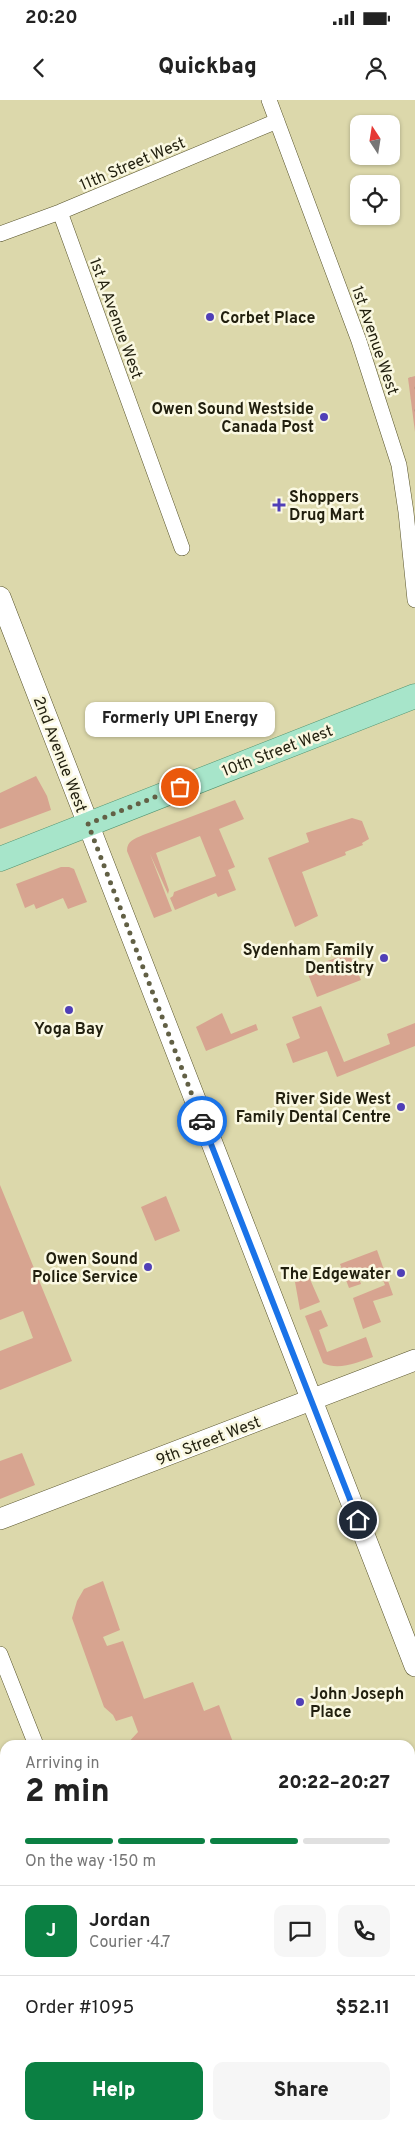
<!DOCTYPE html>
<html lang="en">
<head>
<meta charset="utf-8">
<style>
	body { margin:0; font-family:Overpass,sans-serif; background:#f6f6f6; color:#222; height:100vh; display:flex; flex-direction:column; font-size:19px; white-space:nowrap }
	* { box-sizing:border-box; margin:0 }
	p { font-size:16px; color:#767676 }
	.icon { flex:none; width:28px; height:28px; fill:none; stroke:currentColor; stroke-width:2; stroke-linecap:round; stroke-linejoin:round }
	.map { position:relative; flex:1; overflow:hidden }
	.drawer { position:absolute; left:0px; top:1640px; width:415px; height:390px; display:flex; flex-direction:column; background:#fff; border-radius:15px 15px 0 0; box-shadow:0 1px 4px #0004 }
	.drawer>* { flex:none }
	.needle { width:32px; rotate:348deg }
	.controls { position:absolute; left:350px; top:15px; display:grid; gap:10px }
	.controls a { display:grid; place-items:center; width:50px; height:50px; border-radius:10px; background:#fff; box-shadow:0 1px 4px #0004; font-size:25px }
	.pin { position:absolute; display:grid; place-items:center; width:42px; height:42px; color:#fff; margin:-21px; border:2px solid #fff; border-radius:50%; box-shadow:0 1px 5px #0007 }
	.courier { position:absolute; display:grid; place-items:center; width:50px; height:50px; margin:-25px; border:4px solid #1a73e8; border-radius:50%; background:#fff; color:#222; box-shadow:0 1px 6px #0007 }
	.bubble { position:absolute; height:35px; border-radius:10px; background:#fff; box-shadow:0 1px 4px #0004; font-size:16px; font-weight:800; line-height:35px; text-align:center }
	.headline em { font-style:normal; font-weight:800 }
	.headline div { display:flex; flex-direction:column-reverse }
	.headline { display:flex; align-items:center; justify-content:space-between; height:85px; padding:0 25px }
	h1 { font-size:32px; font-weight:800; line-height:38px }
	.bar { display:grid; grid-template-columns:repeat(4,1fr); gap:8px 5px; align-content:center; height:60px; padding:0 25px }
	.bar i { height:6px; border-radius:4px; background:#e0e0e0 }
	.bar .current { background:#0b8043 }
	.bar p { grid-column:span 4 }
	.line { display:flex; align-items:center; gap:12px; padding:0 25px; border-top:1px solid #e0e0e0 }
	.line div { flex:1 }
	.round { display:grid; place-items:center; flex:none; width:52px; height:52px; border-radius:10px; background:#f6f6f6 }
	.button { display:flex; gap:10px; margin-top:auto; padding:10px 25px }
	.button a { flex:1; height:58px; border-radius:10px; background:#0b8043; color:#fff; font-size:20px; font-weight:800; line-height:58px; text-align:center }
	.button a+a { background:#f6f6f6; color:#222 }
	.status { display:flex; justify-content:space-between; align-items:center; height:35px; padding:0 25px; background:#fff; direction:ltr }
	.status svg { height:14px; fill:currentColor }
	header { display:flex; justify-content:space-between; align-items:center; height:65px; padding:0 25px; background:#fff; font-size:22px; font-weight:800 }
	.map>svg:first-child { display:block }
	.grass { fill:#d7a490 }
	.park { fill:url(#park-crowns) }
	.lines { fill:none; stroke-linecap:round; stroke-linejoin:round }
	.street-casing { stroke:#57532b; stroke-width:16 }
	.secondary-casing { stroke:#57532b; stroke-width:22 }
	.primary-casing { stroke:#529471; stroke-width:25 }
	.street { stroke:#fff; stroke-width:15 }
	.secondary { stroke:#fff; stroke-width:21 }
	.primary { stroke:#a7e5ca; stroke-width:24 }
	.done { stroke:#626045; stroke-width:5; stroke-dasharray:0 9 }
	.route { stroke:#1a73e8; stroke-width:6 }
	.poi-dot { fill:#503fb7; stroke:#faf8e1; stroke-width:2 }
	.labels { text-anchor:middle; stroke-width:5; stroke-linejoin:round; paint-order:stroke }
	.street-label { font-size:16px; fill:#211f0e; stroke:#faf8e1 }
	.poi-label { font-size:16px; font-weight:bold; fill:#211f0e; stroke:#faf8e1; text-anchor:end }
</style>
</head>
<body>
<div class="status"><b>20:20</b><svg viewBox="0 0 49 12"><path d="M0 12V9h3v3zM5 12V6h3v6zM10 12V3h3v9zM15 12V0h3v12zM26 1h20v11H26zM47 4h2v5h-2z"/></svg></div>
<header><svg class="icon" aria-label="back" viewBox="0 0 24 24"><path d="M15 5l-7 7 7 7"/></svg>Quickbag<svg class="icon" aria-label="person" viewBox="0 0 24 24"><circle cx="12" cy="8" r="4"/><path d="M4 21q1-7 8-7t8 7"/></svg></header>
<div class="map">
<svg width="415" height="2030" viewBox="0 0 415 2030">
	<defs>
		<pattern id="park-crowns" width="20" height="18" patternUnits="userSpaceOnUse" patternTransform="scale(1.25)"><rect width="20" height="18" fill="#d7a490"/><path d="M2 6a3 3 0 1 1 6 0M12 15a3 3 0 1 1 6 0" fill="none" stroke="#ae8574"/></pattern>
	</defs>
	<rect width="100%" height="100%" fill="#dcd8ab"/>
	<path class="grass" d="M 36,676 L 47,696 L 51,710 L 0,729 L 0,693 Z
		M 235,700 L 244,719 L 219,729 L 235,767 L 228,770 L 236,790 L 218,797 L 216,793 L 175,810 L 170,798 L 173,796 L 174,792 L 216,776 L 200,736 L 156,753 L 169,790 L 168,794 L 150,754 L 172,811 L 154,818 L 127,751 C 127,741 134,739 143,735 Z
		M 352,718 L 362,721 L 369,739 L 362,743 L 363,745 L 345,752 L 346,755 L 302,772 L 318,816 L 295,827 L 268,758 L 309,742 L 306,733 Z
		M 61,767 L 69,767 L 74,769 L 87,802 L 68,809 L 63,798 L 36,809 L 34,804 L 25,808 L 16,784 Z
		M 349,853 L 361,880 L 317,897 L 306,869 Z
		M 321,906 L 344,962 L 390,944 L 387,934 L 415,923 L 415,946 L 337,977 L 327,951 L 293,963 L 286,944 L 300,938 L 292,917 Z
		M 222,913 L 231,934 L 256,924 L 258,930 L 206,951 L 196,927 Z
		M 0,1085 L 72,1261 L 0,1290 L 0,1251 L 33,1238 L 23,1211 L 0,1220 Z
		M 166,1096 L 180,1131 L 155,1141 L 141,1107 Z
		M 377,1150 L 393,1195 L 373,1201 L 381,1222 L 363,1229 L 353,1198 L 385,1185 L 379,1170 L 359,1178 L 361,1184 L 349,1188 L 340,1164 Z
		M 309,1177 L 320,1202 L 300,1210 L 295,1182 Z
		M 321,1210 L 328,1226 L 319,1230 L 327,1252 L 366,1237 L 373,1257 C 358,1262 339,1271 323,1263 L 305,1216 Z
		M 22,1353 L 35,1385 L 0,1399 L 0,1361 Z
		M 103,1481 L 120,1530 L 103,1537 L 107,1546 L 123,1541 L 144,1599 L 193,1582 L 204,1611 L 219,1605 L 234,1645 L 126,1645 L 138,1632 L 132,1616 L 116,1621 L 113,1615 L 104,1607 L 72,1518 L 77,1501 L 84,1489 Z
		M 415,1794 L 415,1829 L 410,1831 L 410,1796 Z
		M 5,1816 L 5,1956 L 0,1943 L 0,1817 Z
		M 410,1872 L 412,1877 L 415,1875 L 415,1895 L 410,1898 Z
		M 415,2015 L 415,2030 L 330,2030 L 339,2025 L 376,2025 L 377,2028 L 387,2025 L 410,2025 L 410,2017 Z"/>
	<path class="park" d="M 415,276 L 415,332 L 408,278 Z"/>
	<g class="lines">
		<defs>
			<path id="street" d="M 269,0 L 359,241 L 399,365 L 406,412 L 415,500
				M 60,112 L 182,448
				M 0,134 L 60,112 L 277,21
				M 0,1554 L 36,1645
				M 410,1915 L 415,1913
				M 226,2025 L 227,2030
				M 115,2030 L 128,2025"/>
			<path id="secondary" d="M 0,497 L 415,1566
				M 0,1419 L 415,1260"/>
			<path id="primary" d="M 0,759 L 415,596"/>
		</defs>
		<use href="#street" class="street-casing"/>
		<use href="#secondary" class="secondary-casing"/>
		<use href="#primary" class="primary-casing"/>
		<use href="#street" class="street"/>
		<use href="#secondary" class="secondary"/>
		<use href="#primary" class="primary"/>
	</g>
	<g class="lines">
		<path class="done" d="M 180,687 L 88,724 L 202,1021"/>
		<path class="route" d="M 202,1021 L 358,1420"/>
	</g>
	<g class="poi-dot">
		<circle cx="210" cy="217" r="5"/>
		<circle cx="324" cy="317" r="5"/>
		<path d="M276.5 397.5h5v5h5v5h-5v5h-5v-5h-5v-5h5z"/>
		<circle cx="384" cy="858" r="5"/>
		<circle cx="69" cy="910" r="5"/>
		<circle cx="401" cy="1007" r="5"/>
		<circle cx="148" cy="1167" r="5"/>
		<circle cx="401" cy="1173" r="5"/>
		<circle cx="300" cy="1602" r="5"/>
	</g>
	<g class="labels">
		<g class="street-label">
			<text transform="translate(132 63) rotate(-23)" y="6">11th Street West</text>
			<text transform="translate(117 218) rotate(70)" y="6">1st A Avenue West</text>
			<text transform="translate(376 240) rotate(71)" y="6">1st Avenue West</text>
			<text transform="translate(277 650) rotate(-21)" y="6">10th Street West</text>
			<text transform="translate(61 654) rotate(69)" y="6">2nd Avenue West</text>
			<text transform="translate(208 1340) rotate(-21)" y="6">9th Street West</text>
		</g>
		<g class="poi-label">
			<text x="220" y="223" text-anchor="start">Corbet Place</text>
			<text x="314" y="314">Owen Sound Westside<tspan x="314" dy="18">Canada Post</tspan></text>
			<text x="289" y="402" text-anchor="start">Shoppers<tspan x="289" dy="18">Drug Mart</tspan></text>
			<text x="374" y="855">Sydenham Family<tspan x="374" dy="18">Dentistry</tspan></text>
			<text x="69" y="934" text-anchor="middle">Yoga Bay</text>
			<text x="391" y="1004">River Side West<tspan x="391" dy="18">Family Dental Centre</tspan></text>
			<text x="138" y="1164">Owen Sound<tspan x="138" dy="18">Police Service</tspan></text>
			<text x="391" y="1179">The Edgewater</text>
			<text x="310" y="1599" text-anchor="start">John Joseph<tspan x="310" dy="18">Place</tspan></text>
		</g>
	</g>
</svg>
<div class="controls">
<a><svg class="needle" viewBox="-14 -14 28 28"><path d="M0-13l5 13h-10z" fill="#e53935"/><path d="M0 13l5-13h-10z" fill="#767676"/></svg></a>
<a><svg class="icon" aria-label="locate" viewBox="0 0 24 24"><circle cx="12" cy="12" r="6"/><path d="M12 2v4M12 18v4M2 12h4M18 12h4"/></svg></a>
</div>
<div class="pin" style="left:180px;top:687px;background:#ea580c"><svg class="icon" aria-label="bag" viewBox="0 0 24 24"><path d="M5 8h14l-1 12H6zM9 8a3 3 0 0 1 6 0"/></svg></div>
<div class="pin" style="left:358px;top:1420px;background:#1f2937"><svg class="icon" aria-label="home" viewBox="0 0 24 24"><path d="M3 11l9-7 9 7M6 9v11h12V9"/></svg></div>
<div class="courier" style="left:202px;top:1021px"><svg class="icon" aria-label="car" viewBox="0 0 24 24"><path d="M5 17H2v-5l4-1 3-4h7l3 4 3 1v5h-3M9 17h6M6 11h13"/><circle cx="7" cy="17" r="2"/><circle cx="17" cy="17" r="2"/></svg></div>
<div class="bubble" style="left:85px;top:602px;width:190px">Formerly UPI Energy</div>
<section class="drawer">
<div class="headline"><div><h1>2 min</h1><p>Arriving in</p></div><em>20:22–20:27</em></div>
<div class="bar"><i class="current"></i><i class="current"></i><i class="current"></i><i></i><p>On the way · 150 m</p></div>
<div class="line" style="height:90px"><b class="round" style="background:#0b8043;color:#fff">J</b><div><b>Jordan</b><p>Courier · 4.7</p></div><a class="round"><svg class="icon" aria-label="chat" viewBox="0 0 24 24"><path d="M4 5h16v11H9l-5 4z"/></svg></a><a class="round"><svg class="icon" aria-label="phone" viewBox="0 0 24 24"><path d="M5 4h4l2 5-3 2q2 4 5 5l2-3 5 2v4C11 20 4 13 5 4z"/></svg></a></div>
<div class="line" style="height:65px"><div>Order #1095</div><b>$52.11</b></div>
<div class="button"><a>Help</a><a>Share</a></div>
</section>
</div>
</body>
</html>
